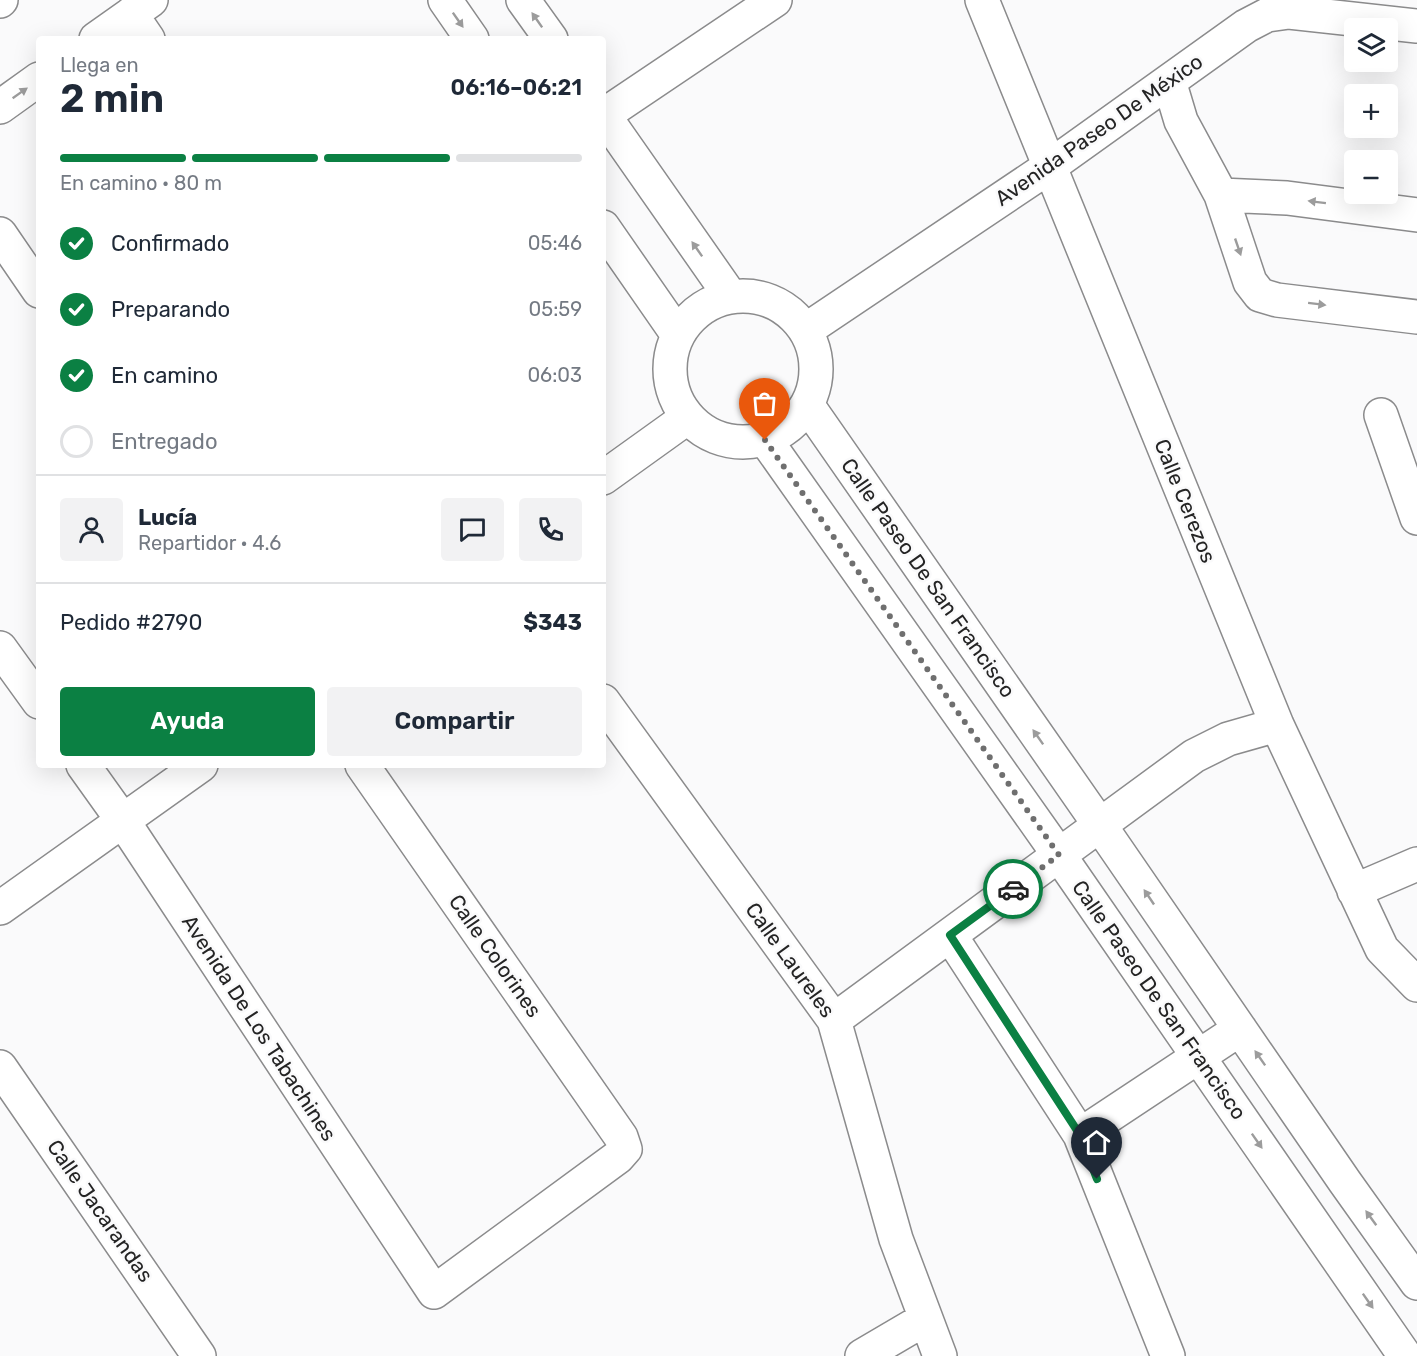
<!DOCTYPE html>
<html lang="es">
<head>
<meta charset="utf-8">
<style>
	body { margin:0; font-family:Rubik,sans-serif; background:#f2f2f3; color:#1f2937; height:100vh; display:flex; flex-direction:column; font-size:22px; white-space:nowrap }
	* { box-sizing:border-box; margin:0 }
	p { font-size:20px; color:#747a83 }
	.icon { flex:none; width:33px; height:33px; fill:none; stroke:currentColor; stroke-width:2; stroke-linecap:round; stroke-linejoin:round }
	.map { position:relative; flex:1; overflow:hidden }
	.sheet { position:absolute; left:36px; top:36px; width:570px; height:732px; display:flex; flex-direction:column; background:#fff; border-radius:6px; box-shadow:0 6px 24px #0002 }
	.sheet>* { flex:none }
	.tools { position:absolute; left:1344px; top:18px; display:grid; gap:12px }
	.tools a { display:grid; place-items:center; width:54px; height:54px; border-radius:6px; background:#fff; box-shadow:0 6px 24px #0002; font-size:30px }
	.pin { position:absolute; display:grid; place-items:center; width:51px; height:51px; color:#fff; margin:-62px -26px; border-radius:50% 50% 50% 0; rotate:-45deg; box-shadow:0 0 6px #0007 }
	.pin .icon { rotate:45deg }
	.courier { position:absolute; display:grid; place-items:center; width:60px; height:60px; margin:-30px; border:4px solid #0b8043; border-radius:50%; background:#fff; color:#222; box-shadow:0 2px 8px #0007 }
	.summary em { font-style:normal; font-weight:600 }
	.summary div { display:flex; flex-direction:column-reverse }
	.summary { display:flex; align-items:center; justify-content:space-between; height:102px; padding:0 24px }
	h1 { font-size:39px; font-weight:600; line-height:45px }
	.bar { display:grid; grid-template-columns:repeat(4,1fr); gap:9px 6px; align-content:center; height:72px; padding:0 24px }
	.bar i { height:8px; border-radius:4px; background:#e0e1e3 }
	.bar .selected { background:#0b8043 }
	.bar p { grid-column:span 4 }
	.line { display:flex; align-items:center; gap:15px; padding:0 24px; border-top:2px solid #e0e1e3 }
	.line div { flex:1 }
	.round { display:grid; place-items:center; flex:none; width:63px; height:63px; border-radius:6px; background:#f2f2f3 }
	ol { padding:0 24px; list-style:none }
	li { display:flex; align-items:center; gap:18px; height:66px }
	li p { margin-inline-start:auto }
	li .icon { padding:6px; border-radius:50%; background:#0b8043; color:#fff; stroke-width:4 }
	li:last-child { color:#747a83 }
	li i { width:33px; height:33px; border:3px solid #e0e1e3; border-radius:50% }
	.cta { display:flex; gap:12px; margin-top:auto; padding:12px 24px }
	.cta a { flex:1; height:69px; border-radius:6px; background:#0b8043; color:#fff; font-size:24px; font-weight:600; line-height:69px; text-align:center }
	.cta a+a { background:#f2f2f3; color:#1f2937 }
	.map>svg:first-child { display:block }
	.lines { fill:none; stroke-linecap:round; stroke-linejoin:round }
	.minor-casing { stroke:#8b8b8c; stroke-width:36 }
	.minor { stroke:#fff; stroke-width:33 }
	.oneway { fill:#9c9c9c }
	.done { stroke:#6f6f6f; stroke-width:6; stroke-dasharray:0 10.8 }
	.route { stroke:#0b8043; stroke-width:8 }
	.labels { text-anchor:middle; stroke-width:5; stroke-linejoin:round; paint-order:stroke }
	.street-label { font-size:21px; fill:#242424; stroke:#fafafb }
</style>
</head>
<body>
<div class="map">
<svg width="1417" height="1356" viewBox="0 0 1417 1356">
	<rect width="100%" height="100%" fill="#fafafb"/>
	<g class="lines">
		<defs>
			<path id="minor" d="M 445,0 L 472,39
				M 523,0 L 551,39
				M 982,0 L 1277,725 L 1382,949 L 1417,985
				M 0,1 L 1,0
				M 131,14 L 148,39
				M 96,39 L 151,0
				M 1169,81 L 1181,121 L 1221,195 L 1250,282 L 1260,295 L 1277,300 L 1417,317
				M 0,107 L 39,79
				M 603,114 L 731,297
				M 604,115 L 775,0
				M 1221,195 L 1287,198 L 1417,215
				M 603,227 L 678,335
				M 0,234 L 39,291
				M670 369a73 73 0 1 1 146 0a73 73 0 1 1-146 0Z
				M 806,330 L 1049,167 L 1246,26 L 1267,15 L 1289,12 L 1417,26
				M 808,406 L 1099,824 L 1345,1182 L 1417,1283
				M 1381,415 L 1417,518
				M 765,439 L 1059,855 L 1405,1356
				M 603,478 L 688,417
				M 0,648 L 39,702
				M 603,701 L 834,1020 L 896,1239 L 940,1356
				M 83,765 L 123,821 L 434,1292 L 618,1157 L 625,1149 L 621,1137 L 362,765
				M 1354,891 L 1417,864
				M 0,908 L 201,765
				M 950,935 L 1080,1135 L 1168,1356
				M 834,1020 L 1194,756 L 1228,739 L 1277,725
				M 0,1067 L 199,1356
				M 1080,1135 L 1240,1029
				M 862,1356 L 925,1319"/>
		</defs>
		<use href="#minor" class="minor-casing"/>
		<use href="#minor" class="minor"/>
	</g>
	<defs><path id="oneway-solid" d="M-6-.8H1V-3.2L6.5 0L1 3.2V.8H-6Z" transform="scale(1.5)"/></defs>
	<g class="oneway">
		<use href="#oneway-solid" transform="translate(458 20) rotate(55)"/>
		<use href="#oneway-solid" transform="translate(537 20) rotate(-125)"/>
		<use href="#oneway-solid" transform="translate(20 93) rotate(-35)"/>
		<use href="#oneway-solid" transform="translate(1317 202) rotate(-173)"/>
		<use href="#oneway-solid" transform="translate(1238 247) rotate(71)"/>
		<use href="#oneway-solid" transform="translate(697 249) rotate(-125)"/>
		<use href="#oneway-solid" transform="translate(1317 304) rotate(7)"/>
		<use href="#oneway-solid" transform="translate(1038 737) rotate(-125)"/>
		<use href="#oneway-solid" transform="translate(1149 897) rotate(-124)"/>
		<use href="#oneway-solid" transform="translate(1260 1058) rotate(-125)"/>
		<use href="#oneway-solid" transform="translate(1257 1141) rotate(55)"/>
		<use href="#oneway-solid" transform="translate(1371 1218) rotate(-126)"/>
		<use href="#oneway-solid" transform="translate(1368 1301) rotate(55)"/>
	</g>
	<g class="lines">
		<path class="done" d="M 765,440 L 1059,855 L 1013,889"/>
		<path class="route" d="M 1013,889 L 950,935 L 1080,1135 L 1097,1179"/>
	</g>
	<g class="labels">
		<g class="street-label">
			<text transform="translate(1099 130) rotate(-35)" y="7">Avenida Paseo De México</text>
			<text transform="translate(1185 501) rotate(68)" y="7">Calle Cerezos</text>
			<text transform="translate(928 578) rotate(55)" y="7">Calle Paseo De San Francisco</text>
			<text transform="translate(495 956) rotate(55)" y="7">Calle Colorines</text>
			<text transform="translate(790 960) rotate(54)" y="7">Calle Laureles</text>
			<text transform="translate(1159 1000) rotate(55)" y="7">Calle Paseo De San Francisco</text>
			<text transform="translate(259 1028) rotate(57)" y="7">Avenida De Los Tabachines</text>
			<text transform="translate(100 1211) rotate(55)" y="7">Calle Jacarandas</text>
		</g>
	</g>
</svg>
<div class="tools">
<a><svg class="icon" aria-label="layers" viewBox="0 0 24 24"><path d="M12 4l9 5-9 5-9-5zM3 14l9 5 9-5"/></svg></a>
<a>+</a>
<a>−</a>
</div>
<div class="pin" style="left:765px;top:440px;background:#ea580c"><svg class="icon" aria-label="bag" viewBox="0 0 24 24"><path d="M5 8h14l-1 12H6zM9 8a3 3 0 0 1 6 0"/></svg></div>
<div class="pin" style="left:1097px;top:1179px;background:#1f2937"><svg class="icon" aria-label="home" viewBox="0 0 24 24"><path d="M3 11l9-7 9 7M6 9v11h12V9"/></svg></div>
<div class="courier" style="left:1013px;top:889px"><svg class="icon" aria-label="car" viewBox="0 0 24 24"><path d="M5 17H2v-5l4-1 3-4h7l3 4 3 1v5h-3M9 17h6M6 11h13"/><circle cx="7" cy="17" r="2"/><circle cx="17" cy="17" r="2"/></svg></div>
<section class="sheet">
<div class="summary"><div><h1>2 min</h1><p>Llega en</p></div><em>06:16–06:21</em></div>
<div class="bar"><i class="selected"></i><i class="selected"></i><i class="selected"></i><i></i><p>En camino · 80 m</p></div>
<ol>
<li><svg class="icon" aria-label="check" viewBox="0 0 24 24"><path d="M5 12l5 5 9-10"/></svg>Confirmado<p>05:46</p></li>
<li><svg class="icon" aria-label="check" viewBox="0 0 24 24"><path d="M5 12l5 5 9-10"/></svg>Preparando<p>05:59</p></li>
<li><svg class="icon" aria-label="check" viewBox="0 0 24 24"><path d="M5 12l5 5 9-10"/></svg>En camino<p>06:03</p></li>
<li><i></i>Entregado</li>
</ol>
<div class="line" style="height:108px"><a class="round"><svg class="icon" aria-label="person" viewBox="0 0 24 24"><circle cx="12" cy="8" r="4"/><path d="M4 21q1-7 8-7t8 7"/></svg></a><div><b>Lucía</b><p>Repartidor · 4.6</p></div><a class="round"><svg class="icon" aria-label="chat" viewBox="0 0 24 24"><path d="M4 5h16v11H9l-5 4z"/></svg></a><a class="round"><svg class="icon" aria-label="phone" viewBox="0 0 24 24"><path d="M5 4h4l2 5-3 2q2 4 5 5l2-3 5 2v4C11 20 4 13 5 4z"/></svg></a></div>
<div class="line" style="height:78px"><div>Pedido #2790</div><b>$343</b></div>
<div class="cta"><a>Ayuda</a><a>Compartir</a></div>
</section>
</div>
</body>
</html>
